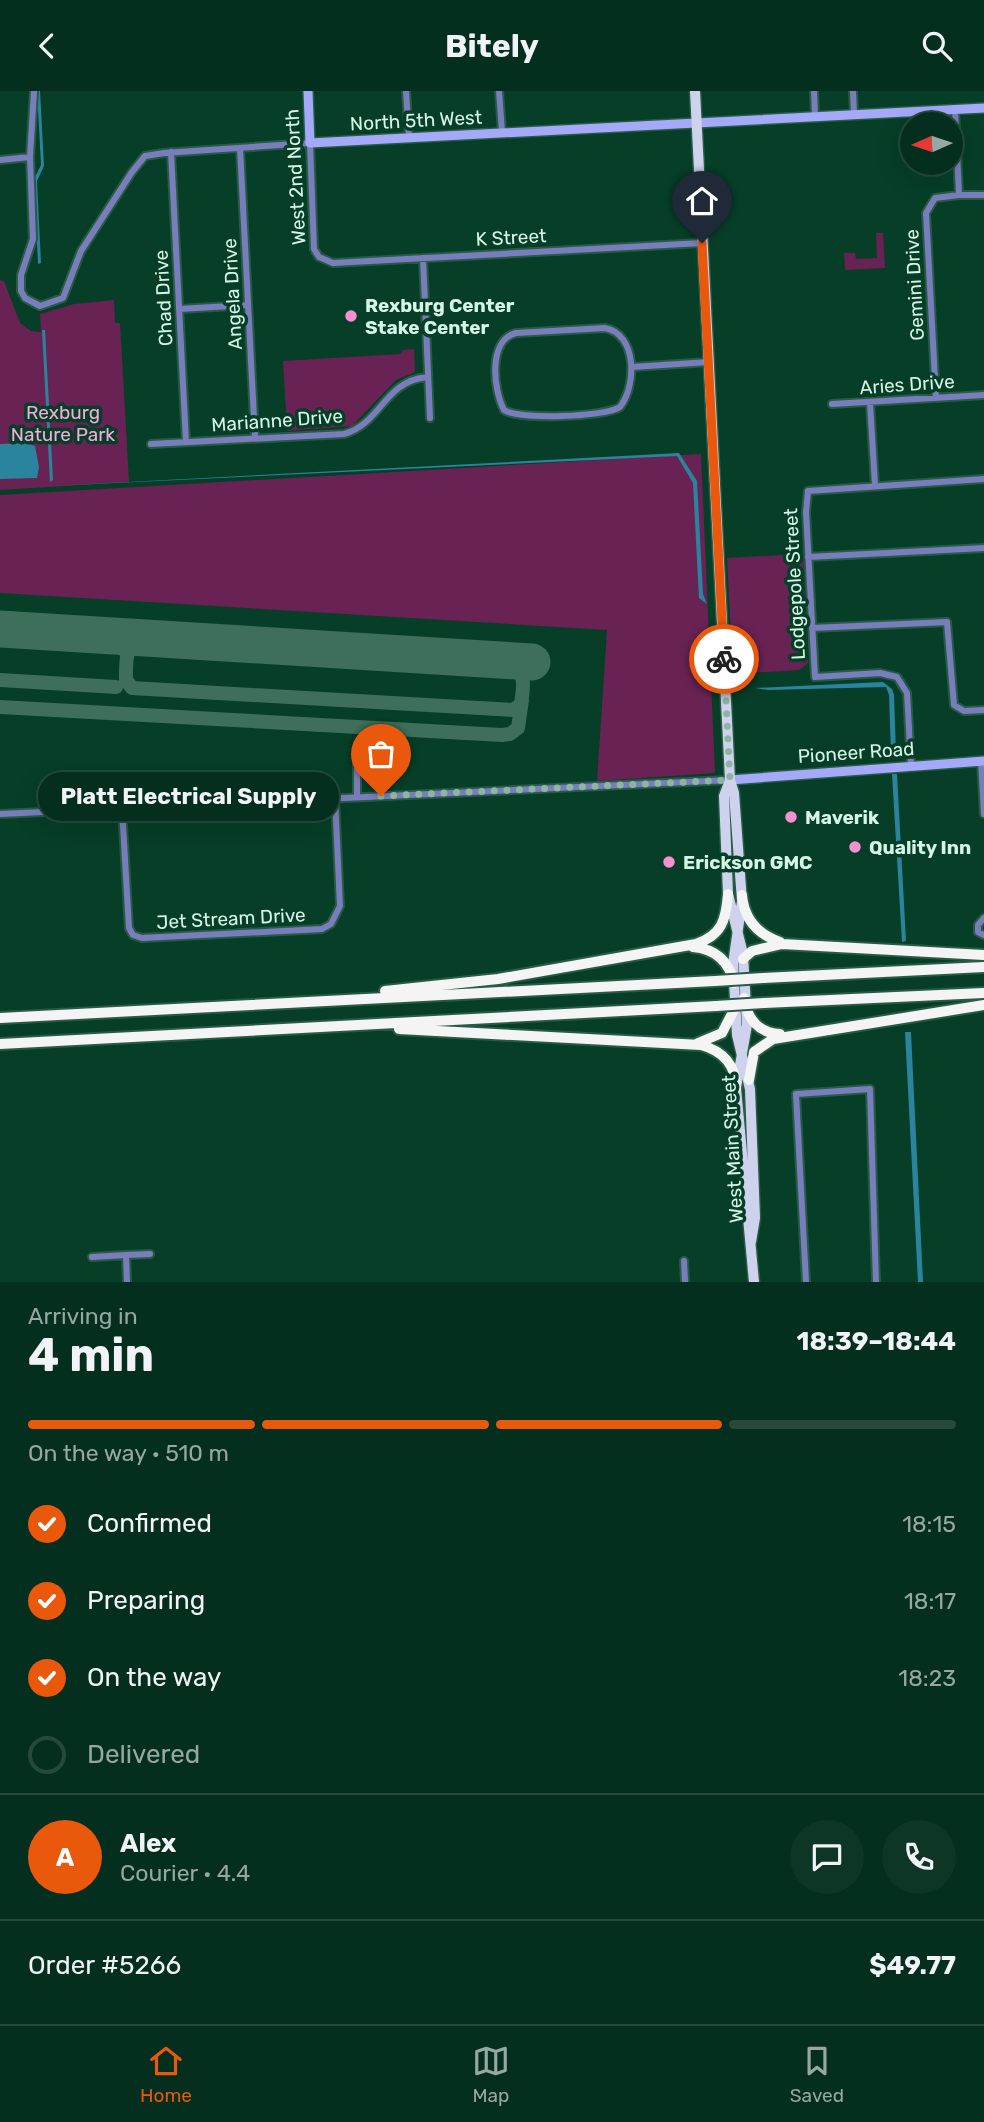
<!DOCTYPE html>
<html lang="en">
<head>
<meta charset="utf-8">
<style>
	body { margin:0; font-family:Rubik,sans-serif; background:#0d3626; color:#f1f3f6; height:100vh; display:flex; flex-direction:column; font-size:26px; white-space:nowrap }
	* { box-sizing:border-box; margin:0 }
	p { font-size:23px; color:#97a8a4 }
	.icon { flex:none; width:38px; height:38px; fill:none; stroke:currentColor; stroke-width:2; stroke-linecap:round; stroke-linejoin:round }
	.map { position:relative; height:1191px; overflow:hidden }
	.panel { display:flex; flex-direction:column; background:#042e1d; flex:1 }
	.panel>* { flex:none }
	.needle { width:46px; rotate:267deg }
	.tools { position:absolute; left:900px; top:21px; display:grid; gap:14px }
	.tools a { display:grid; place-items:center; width:63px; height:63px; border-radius:50%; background:#042e1d; box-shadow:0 7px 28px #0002,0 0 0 2px #254a3b; font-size:35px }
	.pin { position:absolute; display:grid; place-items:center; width:60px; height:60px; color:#fff; margin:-72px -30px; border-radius:50% 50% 50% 0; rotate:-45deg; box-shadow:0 0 7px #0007 }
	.pin .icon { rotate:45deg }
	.courier { position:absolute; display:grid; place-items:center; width:70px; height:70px; margin:-35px; border:5px solid #ea580c; border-radius:50%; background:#fff; color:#222; box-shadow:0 2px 9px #0007 }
	.bubble { position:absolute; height:49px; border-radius:24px; background:#042e1d; box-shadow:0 7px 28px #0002,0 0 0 2px #254a3b; font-size:23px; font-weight:700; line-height:49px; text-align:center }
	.summary em { font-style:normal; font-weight:700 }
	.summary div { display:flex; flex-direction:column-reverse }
	.summary { display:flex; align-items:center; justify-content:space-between; height:119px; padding:0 28px }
	h1 { font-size:46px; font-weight:700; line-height:52px }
	.bar { display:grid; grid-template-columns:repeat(4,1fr); gap:10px 7px; align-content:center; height:84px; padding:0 28px }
	.bar i { height:9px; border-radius:5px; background:#254a3b }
	.bar .on { background:#ea580c }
	.bar p { grid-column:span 4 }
	.line { display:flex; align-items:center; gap:18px; padding:0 28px; border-top:2px solid #254a3b }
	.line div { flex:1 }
	.round { display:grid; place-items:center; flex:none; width:74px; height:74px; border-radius:37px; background:#0d3626 }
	ol { padding:0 28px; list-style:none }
	li { display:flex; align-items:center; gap:21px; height:77px }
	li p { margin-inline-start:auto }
	li .icon { padding:7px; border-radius:50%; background:#ea580c; color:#fff; stroke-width:4 }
	li:last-child { color:#97a8a4 }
	li i { width:38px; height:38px; border:4px solid #254a3b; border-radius:50% }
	header { display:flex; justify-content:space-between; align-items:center; height:91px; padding:0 28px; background:#042e1d; font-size:32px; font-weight:700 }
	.tab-bar { display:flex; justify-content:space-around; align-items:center; height:98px; border-top:2px solid #254a3b; background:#042e1d; font-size:19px; color:#97a8a4 }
	.tab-bar a { display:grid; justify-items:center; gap:4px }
	.tab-bar .on { color:#ea580c }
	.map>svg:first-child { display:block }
	.green { fill:#682354 }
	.water { fill:#2b849d }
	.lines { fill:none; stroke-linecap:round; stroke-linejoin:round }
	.taxiway { stroke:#3d6f5a; stroke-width:14 }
	.runway { stroke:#3d6f5a; stroke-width:37 }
	.street-casing { stroke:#275b45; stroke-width:10 }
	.secondary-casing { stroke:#275b45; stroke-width:12 }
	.primary-casing { stroke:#275b45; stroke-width:13 }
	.highway-casing { stroke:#275b45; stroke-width:14 }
	.street { stroke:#797dbb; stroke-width:6 }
	.secondary { stroke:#a4a9f8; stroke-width:9 }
	.primary { stroke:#cfd2ec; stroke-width:10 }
	.highway { stroke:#f4f4f4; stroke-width:10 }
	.highway-bridge-casing { stroke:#275b45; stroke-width:14; stroke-linecap:butt }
	.highway-bridge { stroke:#f4f4f4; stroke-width:10 }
	.done { stroke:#8db6a2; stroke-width:7; stroke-dasharray:0 12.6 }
	.route { stroke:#ea580c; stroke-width:9 }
	.poi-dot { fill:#f491d3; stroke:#063e27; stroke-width:2.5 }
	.labels { text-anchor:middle; stroke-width:7; stroke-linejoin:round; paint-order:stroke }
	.street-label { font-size:19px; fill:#d5f6e4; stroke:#063e27 }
	.poi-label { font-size:19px; font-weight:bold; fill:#d5f6e4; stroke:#063e27; text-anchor:start }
	.park-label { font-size:19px; fill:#f7abdc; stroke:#063e27 }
</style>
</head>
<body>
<header><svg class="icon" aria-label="back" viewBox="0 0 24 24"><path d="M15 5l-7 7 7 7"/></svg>Bitely<svg class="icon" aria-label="search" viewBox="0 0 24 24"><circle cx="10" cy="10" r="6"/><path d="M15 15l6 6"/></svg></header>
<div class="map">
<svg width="984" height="1191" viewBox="0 0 984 1191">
	<rect width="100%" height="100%" fill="#063e27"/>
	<path class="green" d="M 876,142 L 883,142 L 885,177 L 845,179 L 844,162 L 855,162 L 856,168 L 877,167 Z
		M 0,189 L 4,190 L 20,232 L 31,240 L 41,241 L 40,223 L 74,213 L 114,209 L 115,232 L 120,232 L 129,391 L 0,399 Z
		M 414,258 L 415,281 L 396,289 L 352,335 L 287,340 L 283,270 L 401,263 L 403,259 Z
		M 701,363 L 715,682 L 597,690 L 607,539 L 0,502 L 0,404 Z
		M 803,463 L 808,572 L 799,579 L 733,583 L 727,467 Z"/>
	<path class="water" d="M 37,0 L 40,0 L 44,75 L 37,90 L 41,172 L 38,173 L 34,88 L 41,74 Z
		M 42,239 L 45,239 L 53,389 L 50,391 Z
		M 26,352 L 35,355 L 39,376 L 37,387 L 0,388 L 0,353 Z
		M 679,362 L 697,390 L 703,503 L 707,513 L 699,507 L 693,392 L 677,365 L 52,395 Z
		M 883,591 L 892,598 L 894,604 L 896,663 L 891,663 L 889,604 L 886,596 L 768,599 L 755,597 Z
		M 892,683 L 897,683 L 906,850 L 902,851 Z
		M 905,941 L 911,941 L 923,1191 L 918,1191 Z"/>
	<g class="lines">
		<path class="taxiway" d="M 109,545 L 121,550 L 127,564
			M 145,547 C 124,552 126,571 126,589 L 132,597 L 513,619 L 521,613 C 524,595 526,580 510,569
			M 0,589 L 116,596
			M 0,616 L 502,644 L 510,643 L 518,637 L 522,609"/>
		<path class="runway" d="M 0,538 L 532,571"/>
		<defs>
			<path id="street" d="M 34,0 L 30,66 L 33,148 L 21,184 L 21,200 L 25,207 L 40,215 L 63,207 L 81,160 L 132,81 L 145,65 L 164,62 L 310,52 L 314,158 L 319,166 L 333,172 L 702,152
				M 406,0 L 409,46
				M 499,0 L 502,41
				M 814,0 L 815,25
				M 853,0 L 854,23
				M 955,18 L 959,104 L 984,104
				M 240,57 L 255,347
				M 171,61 L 186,351
				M 0,69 L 30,66
				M 423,167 L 430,327
				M 179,218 L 248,214
				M 605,237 C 637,243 637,294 620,316 C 605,326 519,329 504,319 C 493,298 488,249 516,242 Z
				M 632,276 L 709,271
				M 936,307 L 926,122 L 935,107 L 959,104
				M 870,312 L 875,394
				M 832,313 L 984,304
				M 151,353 L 344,343 C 381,333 384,290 427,286
				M 808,400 L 806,421 L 815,586 L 880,582 L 897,586 L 907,602 L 911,674
				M 808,400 L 984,388
				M 808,466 L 984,457
				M 812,537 L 947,531 L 954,614 L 964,620 L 984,619
				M 981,670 L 984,723
				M 357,706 L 357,662
				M 122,717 L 129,837 L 133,844 L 142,847 L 322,838 L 331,833 L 340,815 L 335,707
				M 0,723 L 730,689
				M 984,827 L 978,834 L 978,841 L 984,844
				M 126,1164 L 150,1163
				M 92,1166 L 126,1164 L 127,1191
				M 684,1170 L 685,1191
				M 806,1191 L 796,1003 L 870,998 L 876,1191"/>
			<path id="secondary" d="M 308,0 L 310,52 L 984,17
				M 730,689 L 984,670"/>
			<path id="primary" d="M 695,0 L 730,689 L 734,702 L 742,810 L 733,873 L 737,944 L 750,998 L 755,1127 L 751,1151
				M 730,689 L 724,705 L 728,803 L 743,863 L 747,934 L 736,997 L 754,1191"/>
			<path id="highway" d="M 742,804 C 744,828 757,843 780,851
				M 693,856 C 715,858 729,870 734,892
				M 743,868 L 752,860 L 782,853 L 984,864
				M 763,887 L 984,876
				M 385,900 L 498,888 L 696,853 C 722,844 726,829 728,803
				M 744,907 C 747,927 758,942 780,943
				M 764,912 L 984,902
				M 0,927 L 715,890
				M 399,938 L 701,954 C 723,960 736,974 736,997
				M 698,952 L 722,942 L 735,917
				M 0,953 L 716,915
				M 749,989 L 754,961 L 773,948 L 984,914"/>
		</defs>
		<use href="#street" class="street-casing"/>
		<use href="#secondary" class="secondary-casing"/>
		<use href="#primary" class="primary-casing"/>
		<use href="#highway" class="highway-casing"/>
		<use href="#street" class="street"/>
		<use href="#secondary" class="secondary"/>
		<use href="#primary" class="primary"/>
		<use href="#highway" class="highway"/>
		<defs>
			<path id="highway-bridge" d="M 715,890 L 763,887
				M 716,915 L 764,912"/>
		</defs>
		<use href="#highway-bridge" class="highway-bridge-casing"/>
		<use href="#highway-bridge" class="highway-bridge"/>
	</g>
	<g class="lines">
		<path class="done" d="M 381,705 L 730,689 L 724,568"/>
		<path class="route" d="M 702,152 L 724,568"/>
	</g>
	<g class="poi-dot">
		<circle cx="351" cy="225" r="7"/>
		<circle cx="791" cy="726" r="7"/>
		<circle cx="855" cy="756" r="7"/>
		<circle cx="669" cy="771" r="7"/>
	</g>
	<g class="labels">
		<g class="street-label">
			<text transform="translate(416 29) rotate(-3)" y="7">North 5th West</text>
			<text transform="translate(295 86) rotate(-93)" y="7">West 2nd North</text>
			<text transform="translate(511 146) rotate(-3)" y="7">K Street</text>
			<text transform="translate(914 194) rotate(-93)" y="7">Gemini Drive</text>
			<text transform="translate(232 203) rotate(-93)" y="7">Angela Drive</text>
			<text transform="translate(163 207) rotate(-93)" y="7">Chad Drive</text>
			<text transform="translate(907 293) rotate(-4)" y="7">Aries Drive</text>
			<text transform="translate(277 329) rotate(-4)" y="7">Marianne Drive</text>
			<text transform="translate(794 493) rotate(-93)" y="7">Lodgepole Street</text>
			<text transform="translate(856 661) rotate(-4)" y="7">Pioneer Road</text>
			<text transform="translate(231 827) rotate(-3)" y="7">Jet Stream Drive</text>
			<text transform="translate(732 1058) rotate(-93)" y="7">West Main Street</text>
		</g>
		<g class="poi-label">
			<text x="365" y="221">Rexburg Center<tspan x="365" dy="22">Stake Center</tspan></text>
			<text x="805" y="733">Maverik</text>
			<text x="869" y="763">Quality Inn</text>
			<text x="683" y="778">Erickson GMC</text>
		</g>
		<g class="park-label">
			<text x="63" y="328">Rexburg<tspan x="63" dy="22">Nature Park</tspan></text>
		</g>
	</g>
</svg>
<div class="tools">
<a><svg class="needle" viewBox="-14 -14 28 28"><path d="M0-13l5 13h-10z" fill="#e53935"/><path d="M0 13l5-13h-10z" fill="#97a8a4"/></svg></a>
</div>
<div class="pin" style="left:381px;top:705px;background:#ea580c"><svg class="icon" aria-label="bag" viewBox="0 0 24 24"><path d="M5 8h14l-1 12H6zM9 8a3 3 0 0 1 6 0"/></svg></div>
<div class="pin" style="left:702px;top:152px;background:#1f2937"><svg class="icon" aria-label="home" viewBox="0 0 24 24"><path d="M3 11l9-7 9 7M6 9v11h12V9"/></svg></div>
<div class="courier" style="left:724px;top:568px"><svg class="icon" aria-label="bike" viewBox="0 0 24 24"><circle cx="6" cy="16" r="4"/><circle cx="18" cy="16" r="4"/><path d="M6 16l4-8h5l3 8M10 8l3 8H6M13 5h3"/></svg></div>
<div class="bubble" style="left:38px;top:681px;width:301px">Platt Electrical Supply</div>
</div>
<section class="panel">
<div class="summary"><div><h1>4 min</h1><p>Arriving in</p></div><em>18:39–18:44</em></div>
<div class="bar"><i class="on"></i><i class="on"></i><i class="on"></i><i></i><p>On the way · 510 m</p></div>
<ol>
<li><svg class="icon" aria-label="check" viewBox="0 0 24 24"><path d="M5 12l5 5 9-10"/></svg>Confirmed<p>18:15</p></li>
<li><svg class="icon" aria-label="check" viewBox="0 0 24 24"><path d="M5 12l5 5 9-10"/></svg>Preparing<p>18:17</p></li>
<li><svg class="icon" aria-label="check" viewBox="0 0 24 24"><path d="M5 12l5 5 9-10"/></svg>On the way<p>18:23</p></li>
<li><i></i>Delivered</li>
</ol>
<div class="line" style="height:126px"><b class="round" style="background:#ea580c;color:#fff">A</b><div><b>Alex</b><p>Courier · 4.4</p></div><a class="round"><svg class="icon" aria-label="chat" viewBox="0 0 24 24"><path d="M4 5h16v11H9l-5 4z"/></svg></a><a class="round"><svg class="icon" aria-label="phone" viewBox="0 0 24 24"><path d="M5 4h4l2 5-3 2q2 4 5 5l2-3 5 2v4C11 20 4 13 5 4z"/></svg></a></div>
<div class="line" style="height:91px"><div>Order #5266</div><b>$49.77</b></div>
</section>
<nav class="tab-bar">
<a class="on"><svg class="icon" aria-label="home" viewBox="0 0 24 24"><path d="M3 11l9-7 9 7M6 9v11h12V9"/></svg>Home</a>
<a><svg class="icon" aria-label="map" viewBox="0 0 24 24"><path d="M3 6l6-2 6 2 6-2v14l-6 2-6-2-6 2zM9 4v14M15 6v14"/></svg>Map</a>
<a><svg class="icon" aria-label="saved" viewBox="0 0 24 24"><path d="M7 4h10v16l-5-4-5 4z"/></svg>Saved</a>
</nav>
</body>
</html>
